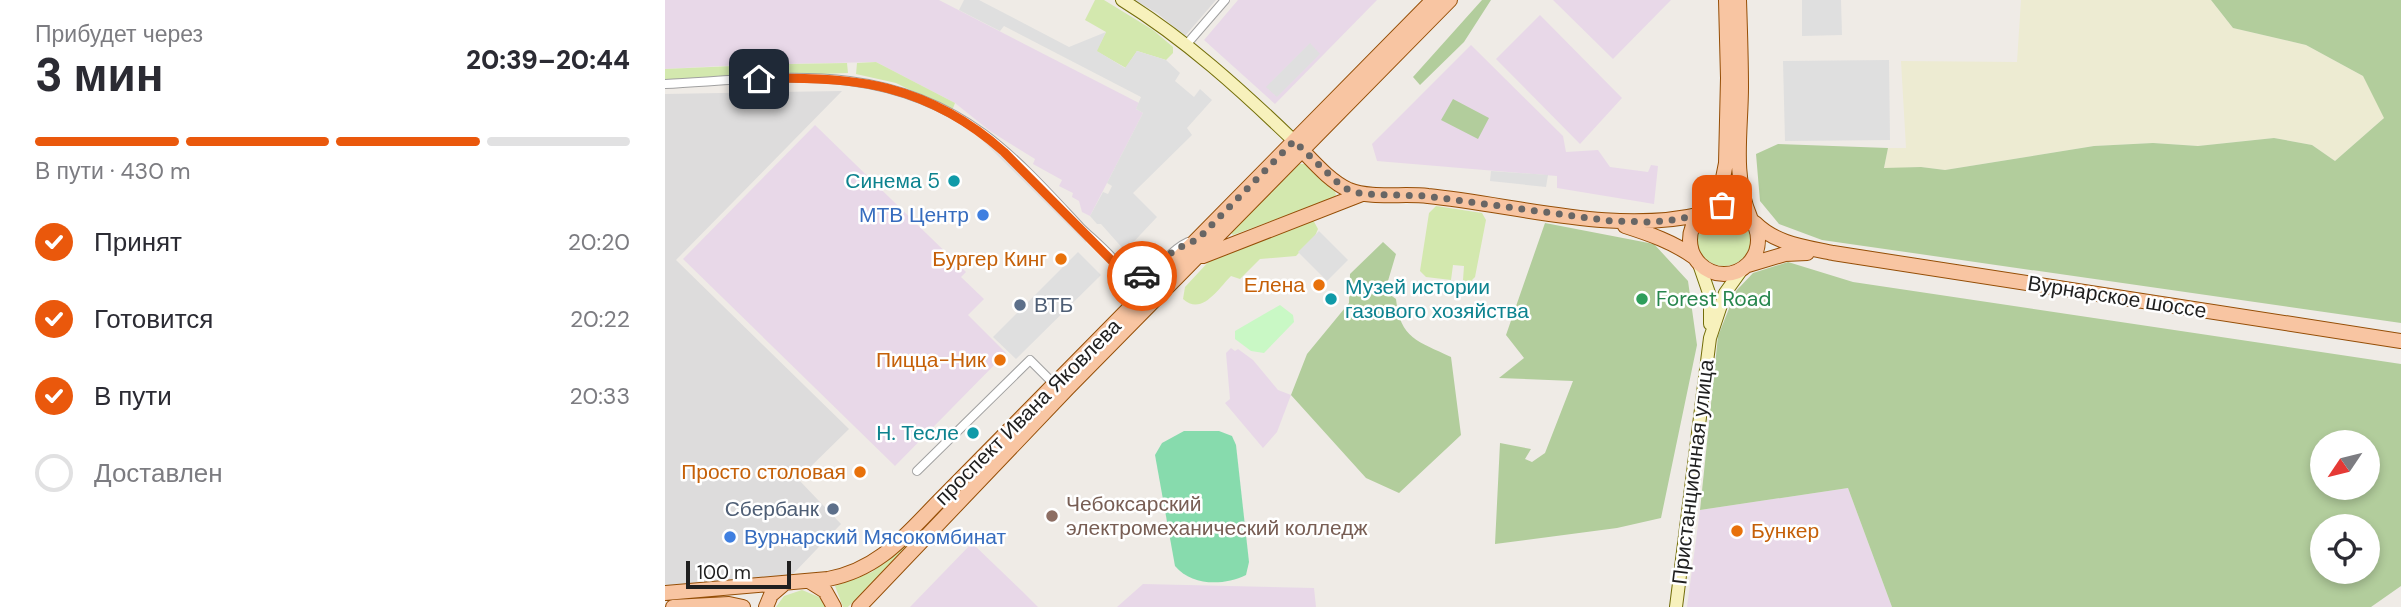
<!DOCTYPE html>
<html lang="ru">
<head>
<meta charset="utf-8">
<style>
	body { margin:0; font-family:"DM Sans",sans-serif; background:#f7f7f7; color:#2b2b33; height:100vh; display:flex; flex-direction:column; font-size:26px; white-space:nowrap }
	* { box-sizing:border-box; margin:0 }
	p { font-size:23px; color:#7c7c81 }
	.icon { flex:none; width:38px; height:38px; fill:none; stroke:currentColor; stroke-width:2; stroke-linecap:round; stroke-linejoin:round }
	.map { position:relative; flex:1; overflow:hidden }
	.side { display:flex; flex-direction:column; background:#fff; width:665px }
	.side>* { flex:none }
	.needle { width:46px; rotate:235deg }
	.controls { position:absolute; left:1645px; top:430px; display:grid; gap:14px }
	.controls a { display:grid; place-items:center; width:70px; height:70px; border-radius:50%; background:#fff; box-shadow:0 4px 10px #0003; font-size:35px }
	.scale { position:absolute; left:21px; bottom:18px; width:105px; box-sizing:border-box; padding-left:7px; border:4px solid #1f1f1f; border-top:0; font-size:19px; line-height:24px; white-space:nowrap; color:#1f1f1f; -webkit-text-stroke:5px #fff; paint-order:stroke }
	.pin { position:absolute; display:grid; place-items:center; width:60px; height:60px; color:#fff; margin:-30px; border-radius:14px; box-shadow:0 4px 10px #0006 }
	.courier { position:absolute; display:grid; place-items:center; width:70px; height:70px; margin:-35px; border:5px solid #ea580c; border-radius:50%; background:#fff; color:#222; box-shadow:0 2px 9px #0007 }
	.summary em { font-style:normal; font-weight:800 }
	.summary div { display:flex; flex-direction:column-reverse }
	.summary { display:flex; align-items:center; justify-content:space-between; height:119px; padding:0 35px }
	h1 { font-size:46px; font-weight:800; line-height:52px }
	.bar { display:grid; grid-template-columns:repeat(4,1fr); gap:10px 7px; align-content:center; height:84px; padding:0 35px }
	.bar i { height:9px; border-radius:5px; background:#e1e1e2 }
	.bar .current { background:#ea580c }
	.bar p { grid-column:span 4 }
	ol { padding:0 35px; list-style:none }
	li { display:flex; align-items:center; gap:21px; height:77px }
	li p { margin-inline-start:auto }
	li .icon { padding:7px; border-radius:50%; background:#ea580c; color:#fff; stroke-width:4 }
	li:last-child { color:#7c7c81 }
	li i { width:38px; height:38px; border:4px solid #e1e1e2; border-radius:50% }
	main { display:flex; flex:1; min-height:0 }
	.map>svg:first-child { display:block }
	.residential { fill:#dddcdc }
	.industrial { fill:#e8d8e8 }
	.farmland { fill:#edebd2 }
	.grass { fill:#d3e8ae }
	.forest { fill:#b2cd9c; fill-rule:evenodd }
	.park { fill:#c9f8c5 }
	.pitch { fill:#87dbad }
	.parking { fill:#dfdfdf }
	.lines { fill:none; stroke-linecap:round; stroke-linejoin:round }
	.street-casing { stroke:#a0a0a0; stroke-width:10 }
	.secondary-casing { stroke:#736e09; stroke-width:14 }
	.primary-casing { stroke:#954e06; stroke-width:16 }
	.street { stroke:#fff; stroke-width:8 }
	.secondary { stroke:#f7f1bc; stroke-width:12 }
	.primary { stroke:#f8c5a2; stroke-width:14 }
	.done { stroke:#686665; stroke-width:7; stroke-dasharray:0 12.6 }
	.route { stroke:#ea580c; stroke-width:9 }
	.culture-dot { fill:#0f9aa8; stroke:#fff; stroke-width:2.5 }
	.shop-dot { fill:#3f7fe0; stroke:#fff; stroke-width:2.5 }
	.food-dot { fill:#e8710a; stroke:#fff; stroke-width:2.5 }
	.leisure-dot { fill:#2e9e5b; stroke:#fff; stroke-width:2.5 }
	.service-dot { fill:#5c6f8a; stroke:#fff; stroke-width:2.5 }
	.education-dot { fill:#8d6e63; stroke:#fff; stroke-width:2.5 }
	.labels { text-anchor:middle; stroke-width:5; stroke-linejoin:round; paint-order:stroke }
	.culture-label { font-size:21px; fill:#0d838f; stroke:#fff; text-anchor:end }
	.shop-label { font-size:21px; fill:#366cbe; stroke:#fff; text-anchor:end }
	.food-label { font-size:21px; fill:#c56008; stroke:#fff; text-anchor:end }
	.street-label { font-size:21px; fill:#1f1f1f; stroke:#fff }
	.leisure-label { font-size:21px; fill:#27864d; stroke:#fff; text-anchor:start }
	.service-label { font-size:21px; fill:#4e5e75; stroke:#fff; text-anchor:start }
	.education-label { font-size:21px; fill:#785e54; stroke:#fff; text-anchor:start }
</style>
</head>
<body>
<main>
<section class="side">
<div class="summary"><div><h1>3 мин</h1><p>Прибудет через</p></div><em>20:39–20:44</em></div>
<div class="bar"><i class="current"></i><i class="current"></i><i class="current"></i><i></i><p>В пути · 430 m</p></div>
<ol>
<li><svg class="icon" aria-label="check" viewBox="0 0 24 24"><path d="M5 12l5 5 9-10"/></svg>Принят<p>20:20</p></li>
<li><svg class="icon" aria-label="check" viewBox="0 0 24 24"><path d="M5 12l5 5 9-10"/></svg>Готовится<p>20:22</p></li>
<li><svg class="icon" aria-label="check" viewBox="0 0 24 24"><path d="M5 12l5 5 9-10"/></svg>В пути<p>20:33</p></li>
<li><i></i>Доставлен</li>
</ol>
</section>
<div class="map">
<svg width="1736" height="607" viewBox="0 0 1736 607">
	<rect width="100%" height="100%" fill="#efebe6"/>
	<path class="residential" d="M 469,0 L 551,0 L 520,36 L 492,13 Z
		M 177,91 L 11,260 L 184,429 L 133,479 L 176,524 L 127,575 L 38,582 L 28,586 L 0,588 L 0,94 Z"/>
	<path class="industrial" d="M 0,0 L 274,0 L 474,103 L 471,109 L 478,113 L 425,216 L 417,212 L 414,201 L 407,197 L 408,193 L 394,186 L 397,180 L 368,164 L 370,159 L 325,131 L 290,103 L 211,62 L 76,65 L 0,69 Z
		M 573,0 L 712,0 L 610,104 L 539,40 Z
		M 888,0 L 1006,0 L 948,59 Z
		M 875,15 L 957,98 L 915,144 L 831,59 Z
		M 806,45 L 898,136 L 901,152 L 933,150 L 945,167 L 983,172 L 986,165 L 993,166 L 989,204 L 892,188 L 892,176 L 712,161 L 707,144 Z
		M 150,125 L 301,272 L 296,277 L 319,299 L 303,315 L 341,353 L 230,466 L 18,259 Z
		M 566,348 L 570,351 L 573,349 L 588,360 L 613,390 L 626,395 L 612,432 L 598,448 L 560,403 L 565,399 L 561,353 Z
		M 1183,488 L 1227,607 L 1022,607 L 1035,510 Z
		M 307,543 L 359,593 L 373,607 L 245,607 Z
		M 478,584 L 649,588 L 651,607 L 452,607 Z"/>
	<path class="farmland" d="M 1356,0 L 1546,0 L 1568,28 L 1641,45 L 1698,76 L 1720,117 L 1670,161 L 1647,145 L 1609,138 L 1533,146 L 1488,143 L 1429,146 L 1280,170 L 1256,167 L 1219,169 L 1223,148 L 1241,148 L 1236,61 L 1352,62 Z"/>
	<path class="grass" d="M 430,0 L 439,0 L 488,30 L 508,47 L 508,53 L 501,60 L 472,51 L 461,68 L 431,51 L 441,32 L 420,20 Z
		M 211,62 L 290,103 L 287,111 L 231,83 L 191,74 L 192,63 Z
		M 182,63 L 183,73 L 78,77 L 76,65 Z
		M 69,66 L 70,76 L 0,81 L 0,69 Z
		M 627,153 L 183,607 L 178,607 L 170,586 L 207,572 L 226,557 Z
		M 633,164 L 642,164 L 669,188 L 671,195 L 667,199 L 568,235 L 565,232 Z
		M 771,206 L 817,213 L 821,220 L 810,277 L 805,282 L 798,280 L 799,266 L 788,265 L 786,280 L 761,277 L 755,271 L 764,213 Z
		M1032 239a27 27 0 1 1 54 0a27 27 0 1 1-54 0Z
		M 647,218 L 653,229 L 650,236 L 631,256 L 595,259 L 575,279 L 566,276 C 553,289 537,316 518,299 L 520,287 L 547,258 Z
		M 137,590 L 154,597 L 161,607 L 111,607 L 119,596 Z"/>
	<path class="forest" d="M 817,0 L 826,0 L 799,42 L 755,85 L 748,77 Z
		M 1546,0 L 1736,0 L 1736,323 L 1157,240 L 1114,224 L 1095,201 L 1091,154 L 1113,144 L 1223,148 L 1219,168 L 1256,167 L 1280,170 L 1429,146 L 1488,143 L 1533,146 L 1609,138 L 1647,145 L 1670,161 L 1719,118 L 1698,76 L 1641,45 L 1568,28 Z
		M 788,99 L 824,118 L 813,139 L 776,120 Z
		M 880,223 L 989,244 L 1023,281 L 1032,345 L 996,518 L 952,528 L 830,544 L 835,443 L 866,449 L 860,459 L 867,462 L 880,453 L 908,381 L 834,378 L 859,358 L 841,335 Z
		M 718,242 L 731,254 L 720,291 L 731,299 C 735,339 753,341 786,357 L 796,435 L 734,493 L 701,478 L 626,395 L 642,354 L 684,303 L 685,274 Z
		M 1123,262 L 1188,282 L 1736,364 L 1736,586 L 1706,607 L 1227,607 L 1183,488 L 1035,510 L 1053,336 L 1071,291 L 1088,273 ZM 1657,443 L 1703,443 L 1703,488 L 1657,488 ZM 1657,527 L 1703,527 L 1703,572 L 1657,572 Z"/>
	<path class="park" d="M 615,305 L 628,315 L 629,322 L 599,353 L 586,351 L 570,339 L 570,331 Z"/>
	<path class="pitch" d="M 519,431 L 554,431 L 567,436 L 571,445 L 584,562 L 581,575 C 558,586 527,586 510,566 L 490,455 L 497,443 Z"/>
	<path class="parking" d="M 299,0 L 314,0 L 404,47 L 441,32 L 432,51 L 460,68 L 472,51 L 501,60 L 515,73 L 510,81 L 529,97 L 535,89 L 547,100 L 522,128 L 527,135 L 468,193 L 492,217 L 460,251 L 436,224 L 432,224 L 425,216 L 438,192 L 443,194 L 447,186 L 442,183 L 478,113 L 471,109 L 476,97 L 339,26 L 335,31 L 294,10 Z
		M 1137,0 L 1176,0 L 1177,35 L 1137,36 Z
		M 645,43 L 655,54 L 612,97 L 601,87 Z
		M 1224,60 L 1225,140 L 1120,141 L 1118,61 Z
		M 319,135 L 420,232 L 421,243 L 318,141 Z
		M 826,171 L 883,175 L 881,187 L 825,181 Z
		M 654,231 L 683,260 L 662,281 L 633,252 Z
		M 413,252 L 436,275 L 351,359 L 328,337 Z"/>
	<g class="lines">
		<defs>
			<path id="street" d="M 521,45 L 560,0
				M 0,84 C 116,78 218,60 319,134 C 354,160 385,195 415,227 C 434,246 472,273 467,303
				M 455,269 C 497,286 491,257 523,242
				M 252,471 L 365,360 L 390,385"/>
			<path id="secondary" d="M 457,0 C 520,39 576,90 629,141
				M 1034,264 L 1045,296 L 1045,324
				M 1011,607 L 1045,338 L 1060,293 L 1078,268"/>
			<path id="primary" d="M 1074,0 C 1075,29 1076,58 1076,87 C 1076,131 1067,175 1085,217
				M 632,145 C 647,160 664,181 684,190 C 706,199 739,193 763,196 C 852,205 949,235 1037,214
				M1025 240a34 34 0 1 1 68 0a34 34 0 1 1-68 0Z
				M 1046,207 L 1057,183 L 1061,163 L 1063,78 L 1061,0
				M 1090,223 C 1111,244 1140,247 1168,253 L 1736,341
				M 960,226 C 985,234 1008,242 1029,257
				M 538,256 L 697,194
				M 1083,265 L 1120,254 L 1142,253
				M 144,581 L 160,591 L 169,607
				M 0,593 L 163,579 C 216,569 242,533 278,497 L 768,0
				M 8,607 L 64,604 L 78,607
				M 101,607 L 106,595 L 120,583
				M 194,607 L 403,388 L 785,0"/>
		</defs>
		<use href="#street" class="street-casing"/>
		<use href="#secondary" class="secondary-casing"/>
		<use href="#primary" class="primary-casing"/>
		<use href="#street" class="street"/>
		<use href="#secondary" class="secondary"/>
		<use href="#primary" class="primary"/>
	</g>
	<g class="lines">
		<path class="done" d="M 477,276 L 490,270 L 509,250 L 533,239 L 629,141 L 671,181 L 682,189 L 697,194 L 761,196 L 946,221 L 987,222 L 1008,220 L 1037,214 L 1046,207 L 1057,205"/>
		<path class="route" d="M 94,79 C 190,75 264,85 339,152 L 455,269 L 477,276"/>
	</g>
	<g class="culture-dot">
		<circle cx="289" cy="181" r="7"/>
		<circle cx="666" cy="299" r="7"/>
		<circle cx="308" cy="433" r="7"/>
	</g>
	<g class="shop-dot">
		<circle cx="318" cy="215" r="7"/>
		<circle cx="65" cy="537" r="7"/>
	</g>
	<g class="food-dot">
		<circle cx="396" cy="259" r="7"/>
		<circle cx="654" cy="285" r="7"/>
		<circle cx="335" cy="360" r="7"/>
		<circle cx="195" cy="472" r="7"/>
		<circle cx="1072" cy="531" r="7"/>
	</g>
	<circle class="leisure-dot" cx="977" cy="299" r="7"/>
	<g class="service-dot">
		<circle cx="355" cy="305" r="7"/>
		<circle cx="168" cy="509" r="7"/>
	</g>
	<circle class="education-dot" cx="387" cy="516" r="7"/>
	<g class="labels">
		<g class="culture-label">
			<text x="275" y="188">Синема 5</text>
			<text x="680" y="294" text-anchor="start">Музей истории<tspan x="680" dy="24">газового хозяйства</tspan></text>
			<text x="294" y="440">Н. Тесле</text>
		</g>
		<g class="shop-label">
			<text x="304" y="222">МТВ Центр</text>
			<text x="79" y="544" text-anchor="start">Вурнарский Мясокомбинат</text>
		</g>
		<g class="food-label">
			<text x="382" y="266">Бургер Кинг</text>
			<text x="640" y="292">Елена</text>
			<text x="321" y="367">Пицца-Ник</text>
			<text x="181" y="479">Просто столовая</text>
			<text x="1086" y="538" text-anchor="start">Бункер</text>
		</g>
		<g class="street-label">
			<text transform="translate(1452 297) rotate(9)" y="7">Вурнарское шоссе</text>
			<text transform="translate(363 412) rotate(-45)" y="7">проспект Ивана Яковлева</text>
			<text transform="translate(1028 472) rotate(-83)" y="7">Пристанционная улица</text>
		</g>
		<g class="leisure-label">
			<text x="991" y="306">Forest Road</text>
		</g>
		<g class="service-label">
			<text x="369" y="312">ВТБ</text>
			<text x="154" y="516" text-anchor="end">Сбербанк</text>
		</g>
		<g class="education-label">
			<text x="401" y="511">Чебоксарский<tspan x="401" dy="24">электромеханический колледж</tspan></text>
		</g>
	</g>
</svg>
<div class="controls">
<a><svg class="needle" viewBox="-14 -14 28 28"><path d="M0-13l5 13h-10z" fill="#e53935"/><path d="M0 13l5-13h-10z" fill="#7c7c81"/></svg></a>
<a><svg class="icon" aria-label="locate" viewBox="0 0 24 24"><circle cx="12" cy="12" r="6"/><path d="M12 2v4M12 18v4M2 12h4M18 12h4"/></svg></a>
</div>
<div class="scale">100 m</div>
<div class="pin" style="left:1057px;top:205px;background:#ea580c"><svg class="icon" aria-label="bag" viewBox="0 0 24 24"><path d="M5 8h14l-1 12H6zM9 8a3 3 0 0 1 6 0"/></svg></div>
<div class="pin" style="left:94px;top:79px;background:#1f2937"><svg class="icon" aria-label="home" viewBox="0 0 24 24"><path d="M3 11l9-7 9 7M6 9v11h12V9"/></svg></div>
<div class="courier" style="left:477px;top:276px"><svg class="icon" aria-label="car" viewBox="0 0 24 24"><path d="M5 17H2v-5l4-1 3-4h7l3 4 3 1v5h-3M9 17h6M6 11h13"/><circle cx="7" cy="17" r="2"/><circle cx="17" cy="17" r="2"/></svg></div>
</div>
</main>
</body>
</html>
